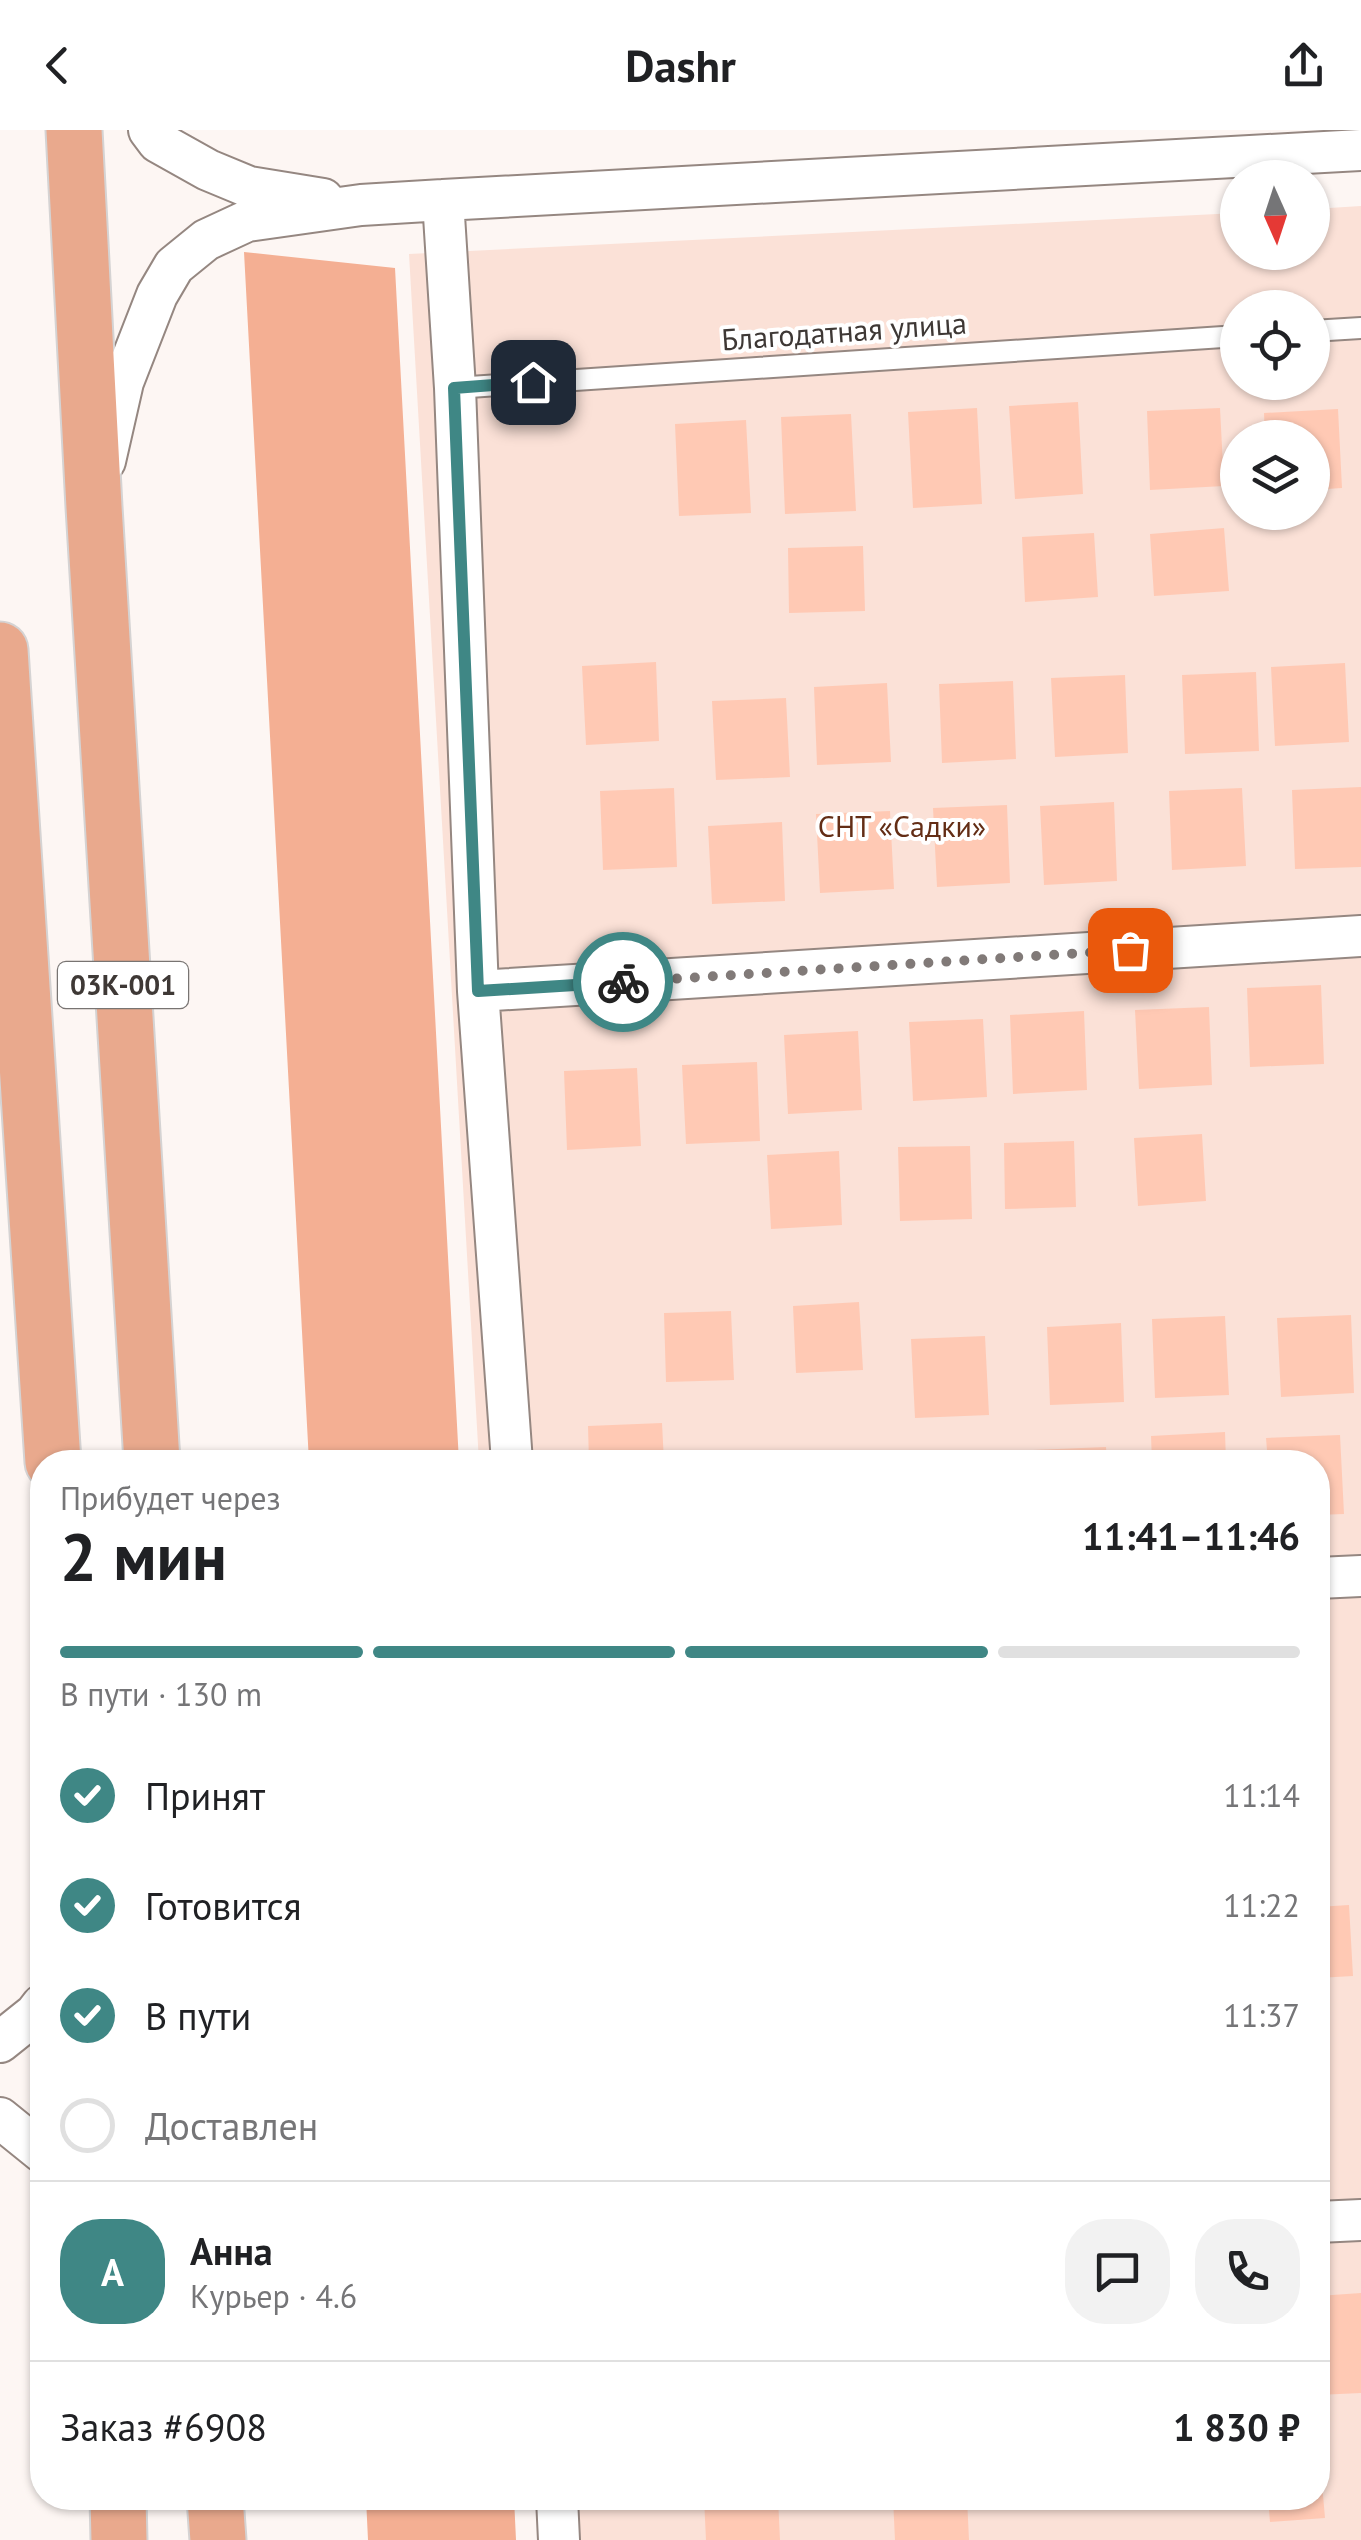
<!DOCTYPE html>
<html lang="ru">
<head>
<meta charset="utf-8">
<style>
	body { margin:0; font-family:"PT Sans",sans-serif; background:#f2f2f2; color:#202124; height:100vh; display:flex; flex-direction:column; font-size:38px; white-space:nowrap }
	* { box-sizing:border-box; margin:0 }
	p { font-size:32px; color:#757577 }
	.icon { flex:none; width:55px; height:55px; fill:none; stroke:currentColor; stroke-width:2; stroke-linecap:round; stroke-linejoin:round }
	.map { position:relative; flex:1; overflow:hidden }
	.drawer { position:absolute; left:30px; top:1320px; width:1300px; height:1060px; display:flex; flex-direction:column; background:#fff; border-radius:40px; box-shadow:0 2px 8px #0004 }
	.drawer>* { flex:none }
	.needle { width:65px; rotate:177deg }
	.buttons { position:absolute; left:1220px; top:30px; display:grid; gap:20px }
	.buttons a { display:grid; place-items:center; width:110px; height:110px; border-radius:50%; background:#fff; box-shadow:0 2px 8px #0004; font-size:50px }
	.pin { position:absolute; display:grid; place-items:center; width:85px; height:85px; color:#fff; margin:-42px; border-radius:20px; box-shadow:0 5px 15px #0006 }
	.courier { position:absolute; display:grid; place-items:center; width:100px; height:100px; margin:-50px; border:8px solid #3f8785; border-radius:50%; background:#fff; color:#222; box-shadow:0 2px 12px #0007 }
	.head em { font-style:normal; font-weight:800 }
	.head div { display:flex; flex-direction:column-reverse }
	.head { display:flex; align-items:center; justify-content:space-between; height:170px; padding:0 30px }
	h1 { font-size:65px; font-weight:800; line-height:75px }
	.bar { display:grid; grid-template-columns:repeat(4,1fr); gap:15px 10px; align-content:center; height:120px; padding:0 30px }
	.bar i { height:12px; border-radius:8px; background:#e0e0e0 }
	.bar .selected { background:#3f8785 }
	.bar p { grid-column:span 4 }
	.line { display:flex; align-items:center; gap:25px; padding:0 30px; border-top:2px solid #e0e0e0 }
	.line div { flex:1 }
	.round { display:grid; place-items:center; flex:none; width:105px; height:105px; border-radius:40px; background:#f2f2f2 }
	ol { padding:0 30px; list-style:none }
	li { display:flex; align-items:center; gap:30px; height:110px }
	li p { margin-inline-start:auto }
	li .icon { padding:10px; border-radius:50%; background:#3f8785; color:#fff; stroke-width:4 }
	li:last-child { color:#757577 }
	li i { width:55px; height:55px; border:5px solid #e0e0e0; border-radius:50% }
	header { display:flex; justify-content:space-between; align-items:center; height:130px; padding:0 30px; background:#fff; font-size:45px; font-weight:800 }
	.map>svg:first-child { display:block }
	.green { fill:#fbe1d7; fill-rule:evenodd }
	.forest { fill:#f4af93 }
	.building { fill:#ffc9b4 }
	.lines { fill:none; stroke-linecap:round; stroke-linejoin:round }
	.lane-casing { stroke:#958781; stroke-width:24 }
	.street-casing { stroke:#958781; stroke-width:44 }
	.primary-casing { stroke:#d5d3d3; stroke-width:59 }
	.lane { stroke:#fff; stroke-width:20 }
	.street { stroke:#fff; stroke-width:40 }
	.primary { stroke:#e9a98d; stroke-width:55 }
	.done { stroke:#817a78; stroke-width:10; stroke-dasharray:0 18 }
	.route { stroke:#3f8785; stroke-width:12 }
	.labels { text-anchor:middle; stroke-width:8; stroke-linejoin:round; paint-order:stroke }
	.shield { fill:#fff; stroke:#787472; stroke-width:2.5 }
	.shield-label { font-size:28px; font-weight:bold; fill:#3e3835 }
	.street-label { font-size:30px; fill:#3e3835; stroke:#fff }
	.park-label { font-size:30px; fill:#632d15; stroke:#fff }
</style>
</head>
<body>
<header><svg class="icon" aria-label="back" viewBox="0 0 24 24"><path d="M15 5l-7 7 7 7"/></svg>Dashr<svg class="icon" aria-label="share" viewBox="0 0 24 24"><path d="M12 15V3M7 8l5-5 5 5M5 13v7h14v-7"/></svg></header>
<div class="map">
<svg width="1361" height="2410" viewBox="0 0 1361 2410">
	<rect width="100%" height="100%" fill="#fdf6f3"/>
	<path class="green" d="M 1361,76 L 1361,2410 L 541,2410 L 538,2368 L 1318,2368 L 1318,1332 L 479,1332 L 409,124 L 1237,83 L 1238,122 L 1312,122 L 1313,79 ZM 1238,178 L 1312,178 L 1312,252 L 1238,252 ZM 1238,308 L 1312,308 L 1312,382 L 1238,382 Z"/>
	<path class="forest" d="M 244,122 L 395,138 L 459,1332 L 309,1332 Z
		M 366,2368 L 514,2368 L 516,2410 L 368,2410 Z"/>
	<path class="building" d="M 1078,272 L 1083,364 L 1015,369 L 1009,276 Z
		M 977,278 L 982,374 L 913,378 L 908,282 Z
		M 1220,278 L 1224,356 L 1150,360 L 1147,281 Z
		M 1338,279 L 1342,358 L 1312,360 L 1312,308 L 1265,308 L 1264,283 Z
		M 851,284 L 856,381 L 785,384 L 781,287 Z
		M 746,290 L 751,383 L 679,386 L 675,294 Z
		M 1224,398 L 1229,461 L 1154,466 L 1150,404 Z
		M 1094,403 L 1098,467 L 1025,472 L 1022,407 Z
		M 863,416 L 865,481 L 789,483 L 788,418 Z
		M 656,532 L 659,611 L 586,615 L 582,536 Z
		M 1345,533 L 1349,612 L 1275,616 L 1271,537 Z
		M 1256,542 L 1259,621 L 1185,624 L 1182,545 Z
		M 1125,545 L 1128,623 L 1055,627 L 1051,548 Z
		M 1013,551 L 1016,629 L 942,633 L 939,554 Z
		M 887,553 L 891,632 L 817,635 L 814,557 Z
		M 786,568 L 790,647 L 716,650 L 712,571 Z
		M 1361,657 L 1361,737 L 1295,739 L 1292,660 Z
		M 674,658 L 677,737 L 603,740 L 600,661 Z
		M 1242,658 L 1246,736 L 1172,740 L 1169,661 Z
		M 1114,672 L 1117,751 L 1044,755 L 1040,676 Z
		M 1007,675 L 1010,753 L 937,757 L 933,678 Z
		M 890,681 L 894,759 L 820,763 L 816,684 Z
		M 782,692 L 785,771 L 712,774 L 708,696 Z
		M 1321,855 L 1324,934 L 1250,937 L 1247,858 Z
		M 1209,877 L 1212,955 L 1139,959 L 1135,880 Z
		M 1084,881 L 1087,960 L 1013,964 L 1010,885 Z
		M 983,889 L 987,967 L 913,971 L 909,892 Z
		M 858,901 L 862,980 L 788,984 L 784,905 Z
		M 757,932 L 760,1011 L 686,1014 L 682,935 Z
		M 637,938 L 641,1016 L 567,1020 L 564,941 Z
		M 1202,1004 L 1206,1071 L 1138,1076 L 1134,1008 Z
		M 1074,1011 L 1076,1077 L 1005,1079 L 1004,1013 Z
		M 970,1016 L 972,1089 L 900,1091 L 898,1017 Z
		M 839,1021 L 842,1095 L 771,1099 L 767,1025 Z
		M 859,1172 L 863,1240 L 796,1243 L 793,1176 Z
		M 731,1181 L 734,1250 L 666,1252 L 664,1183 Z
		M 1351,1185 L 1354,1263 L 1281,1267 L 1277,1188 Z
		M 1225,1186 L 1229,1265 L 1155,1268 L 1152,1189 Z
		M 1121,1193 L 1124,1272 L 1050,1275 L 1047,1197 Z
		M 985,1206 L 989,1285 L 915,1288 L 911,1209 Z
		M 662,1293 L 664,1332 L 589,1332 L 588,1296 Z
		M 1225,1302 L 1226,1332 L 1152,1332 L 1151,1306 Z
		M 1340,1305 L 1344,1384 L 1318,1385 L 1318,1332 L 1268,1332 L 1266,1308 Z
		M 1106,1317 L 1107,1332 L 1033,1332 L 1033,1320 Z
		M 1000,1323 L 1000,1332 L 926,1332 L 926,1326 Z
		M 1349,1775 L 1353,1846 L 1318,1848 L 1318,1777 Z
		M 1361,2163 L 1361,2263 L 1318,2265 L 1318,2166 Z
		M 1318,2330 L 1320,2330 L 1325,2388 L 1270,2392 L 1268,2368 L 1318,2368 Z
		M 704,2368 L 778,2368 L 780,2410 L 706,2410 Z
		M 893,2368 L 967,2368 L 969,2410 L 895,2410 Z"/>
	<g class="lines">
		<defs>
			<path id="lane" d="M 1312,201 L 1361,198
				M 455,258 L 1238,206"/>
			<path id="street" d="M 149,0 L 158,12 L 208,40 L 249,57 L 323,69
				M 443,70 L 455,258 L 478,861 L 512,1332
				M 105,331 L 123,252 L 157,165 L 174,136 L 206,110 L 247,91 L 361,75 L 443,70 L 1361,20
				M 478,861 L 1361,806
				M 1318,1448 L 1361,1446
				M 0,1912 L 35,1884 L 42,1875
				M 0,1988 L 42,2022
				M 1318,2092 L 1361,2090
				M 557,2368 L 559,2410"/>
			<path id="primary" d="M 74,0 L 94,377 L 152,1332
				M 0,520 L 53,1332
				M 118,2368 L 119,2410
				M 215,2368 L 218,2410"/>
		</defs>
		<use href="#lane" class="lane-casing"/>
		<use href="#street" class="street-casing"/>
		<use href="#primary" class="primary-casing"/>
		<use href="#lane" class="lane"/>
		<use href="#street" class="street"/>
		<use href="#primary" class="primary"/>
	</g>
	<g class="lines">
		<path class="done" d="M 623,852 L 1130,820"/>
		<path class="route" d="M 533,252 L 454,258 L 478,861 L 623,852"/>
	</g>
	<g class="labels">
		<rect class="shield" x="58" y="832" width="130" height="46" rx="8"/>
		<g class="shield-label">
			<text x="123" y="865">03К-001</text>
		</g>
		<g class="street-label">
			<text transform="translate(844 202) rotate(-4)" y="10">Благодатная улица</text>
		</g>
		<g class="park-label">
			<text x="902" y="707">СНТ «Садки»</text>
		</g>
	</g>
</svg>
<div class="buttons">
<a><svg class="needle" viewBox="-14 -14 28 28"><path d="M0-13l5 13h-10z" fill="#e53935"/><path d="M0 13l5-13h-10z" fill="#757577"/></svg></a>
<a><svg class="icon" aria-label="locate" viewBox="0 0 24 24"><circle cx="12" cy="12" r="6"/><path d="M12 2v4M12 18v4M2 12h4M18 12h4"/></svg></a>
<a><svg class="icon" aria-label="layers" viewBox="0 0 24 24"><path d="M12 4l9 5-9 5-9-5zM3 14l9 5 9-5"/></svg></a>
</div>
<div class="pin" style="left:1130px;top:820px;background:#ea580c"><svg class="icon" aria-label="bag" viewBox="0 0 24 24"><path d="M5 8h14l-1 12H6zM9 8a3 3 0 0 1 6 0"/></svg></div>
<div class="pin" style="left:533px;top:252px;background:#1f2937"><svg class="icon" aria-label="home" viewBox="0 0 24 24"><path d="M3 11l9-7 9 7M6 9v11h12V9"/></svg></div>
<div class="courier" style="left:623px;top:852px"><svg class="icon" aria-label="bike" viewBox="0 0 24 24"><circle cx="6" cy="16" r="4"/><circle cx="18" cy="16" r="4"/><path d="M6 16l4-8h5l3 8M10 8l3 8H6M13 5h3"/></svg></div>
<section class="drawer">
<div class="head"><div><h1>2 мин</h1><p>Прибудет через</p></div><em>11:41–11:46</em></div>
<div class="bar"><i class="selected"></i><i class="selected"></i><i class="selected"></i><i></i><p>В пути · 130 m</p></div>
<ol>
<li><svg class="icon" aria-label="check" viewBox="0 0 24 24"><path d="M5 12l5 5 9-10"/></svg>Принят<p>11:14</p></li>
<li><svg class="icon" aria-label="check" viewBox="0 0 24 24"><path d="M5 12l5 5 9-10"/></svg>Готовится<p>11:22</p></li>
<li><svg class="icon" aria-label="check" viewBox="0 0 24 24"><path d="M5 12l5 5 9-10"/></svg>В пути<p>11:37</p></li>
<li><i></i>Доставлен</li>
</ol>
<div class="line" style="height:180px"><b class="round" style="background:#3f8785;color:#fff">А</b><div><b>Анна</b><p>Курьер · 4.6</p></div><a class="round"><svg class="icon" aria-label="chat" viewBox="0 0 24 24"><path d="M4 5h16v11H9l-5 4z"/></svg></a><a class="round"><svg class="icon" aria-label="phone" viewBox="0 0 24 24"><path d="M5 4h4l2 5-3 2q2 4 5 5l2-3 5 2v4C11 20 4 13 5 4z"/></svg></a></div>
<div class="line" style="height:130px"><div>Заказ #6908</div><b>1 830 ₽</b></div>
</section>
</div>
</body>
</html>
